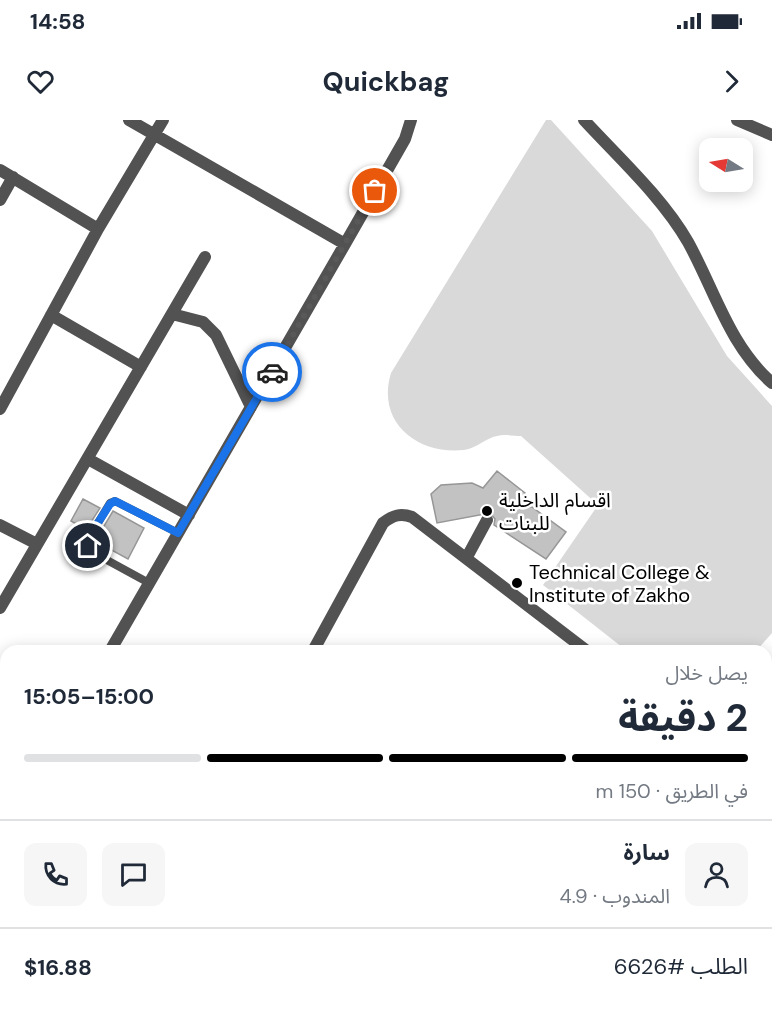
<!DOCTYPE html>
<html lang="ar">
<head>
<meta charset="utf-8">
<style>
	body { margin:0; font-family:"DM Sans","Noto Sans Arabic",sans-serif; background:#f6f6f7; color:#1f2937; direction:rtl; height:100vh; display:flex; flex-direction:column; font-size:22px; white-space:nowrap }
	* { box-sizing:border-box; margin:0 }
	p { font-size:20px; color:#747a83 }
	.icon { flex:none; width:33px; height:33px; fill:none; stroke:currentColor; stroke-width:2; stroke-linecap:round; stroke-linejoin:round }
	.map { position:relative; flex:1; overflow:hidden; direction:ltr }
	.drawer { position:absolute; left:0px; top:525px; width:772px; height:372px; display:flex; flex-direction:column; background:#fff; border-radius:18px 18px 0 0; box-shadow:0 3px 15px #0003; direction:rtl }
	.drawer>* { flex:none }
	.needle { width:39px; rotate:281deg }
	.controls { position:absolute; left:699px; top:18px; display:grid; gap:12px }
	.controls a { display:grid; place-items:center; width:54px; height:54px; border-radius:12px; background:#fff; box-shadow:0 3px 15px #0003; font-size:30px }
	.pin { position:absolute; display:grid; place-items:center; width:51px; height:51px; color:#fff; margin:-26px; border:3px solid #fff; border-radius:50%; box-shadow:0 2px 6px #0007 }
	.courier { position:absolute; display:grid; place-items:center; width:60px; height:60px; margin:-30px; border:4px solid #1a73e8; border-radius:50%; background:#fff; color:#222; box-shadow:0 2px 8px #0007 }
	.summary em { font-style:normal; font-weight:700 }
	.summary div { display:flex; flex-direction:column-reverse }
	.summary { display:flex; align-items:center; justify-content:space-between; height:102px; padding:0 24px }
	h1 { font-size:39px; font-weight:700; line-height:45px }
	.bar { display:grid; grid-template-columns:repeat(4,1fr); gap:9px 6px; align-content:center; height:72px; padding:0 24px }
	.bar i { height:8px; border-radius:4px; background:#e0e1e3 }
	.bar .active { background:#000 }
	.bar p { grid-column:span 4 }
	.line { display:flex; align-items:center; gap:15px; padding:0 24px; border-top:2px solid #e0e1e3 }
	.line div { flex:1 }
	.round { display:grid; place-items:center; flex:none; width:63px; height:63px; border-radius:12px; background:#f6f6f7 }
	.status { display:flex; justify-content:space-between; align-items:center; height:42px; padding:0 30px; background:#fff; direction:ltr }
	.status svg { height:16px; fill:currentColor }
	header { display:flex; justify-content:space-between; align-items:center; height:78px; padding:0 24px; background:#fff; font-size:27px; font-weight:700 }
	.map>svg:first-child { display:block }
	.green { fill:#d9d9d9 }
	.building { fill:#c2c2c2; stroke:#969696; stroke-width:1.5 }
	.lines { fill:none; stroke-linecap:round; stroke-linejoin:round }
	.path { stroke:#747474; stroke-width:2; stroke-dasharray:1.5 3; stroke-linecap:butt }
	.lane { stroke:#525252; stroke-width:8 }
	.street { stroke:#525252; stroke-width:12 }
	.done { stroke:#595959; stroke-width:6; stroke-dasharray:0 10.8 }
	.route { stroke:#1a73e8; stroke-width:8 }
	.poi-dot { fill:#000; stroke:#fff; stroke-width:2 }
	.labels { text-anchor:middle; stroke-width:5; stroke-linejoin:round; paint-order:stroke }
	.poi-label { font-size:20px; fill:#000; stroke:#fff; text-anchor:start }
</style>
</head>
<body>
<div class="status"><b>14:58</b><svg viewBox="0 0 49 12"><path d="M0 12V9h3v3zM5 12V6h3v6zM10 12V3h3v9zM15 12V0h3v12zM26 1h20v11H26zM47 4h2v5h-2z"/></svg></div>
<header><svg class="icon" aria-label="forward" viewBox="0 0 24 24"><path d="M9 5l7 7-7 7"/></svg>Quickbag<svg class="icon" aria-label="heart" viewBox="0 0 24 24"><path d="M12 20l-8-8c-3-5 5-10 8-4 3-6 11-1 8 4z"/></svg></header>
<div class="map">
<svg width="772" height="897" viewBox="0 0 772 897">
	<rect width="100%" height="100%" fill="#fff"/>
	<path class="green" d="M 546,0 L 551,0 L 652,111 L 727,236 L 772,286 L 772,513 L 756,531 L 627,531 L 543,465 L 598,385 L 521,316 C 513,316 504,314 497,316 C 486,318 477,328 464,330 C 417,335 376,302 391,253 Z
		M 772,571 L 772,646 L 767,653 L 767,577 Z"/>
	<path class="building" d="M 497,351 L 525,373 L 519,386 L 532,387 L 566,412 L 546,439 L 494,405 L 495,399 L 490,393 L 437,403 L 431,374 L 441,365 L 472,363 L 483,368 Z
		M 83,379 L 100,388 L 86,410 L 71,401 Z
		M 113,391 L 144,408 L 128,439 L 95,421 Z"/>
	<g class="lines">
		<path class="path" d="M 766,588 L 772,581
			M 383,891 L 389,897
			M 582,891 L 587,897"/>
		<path class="lane" d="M 149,463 L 105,439 L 88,426 L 87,421 L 110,383 L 115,381 L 178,413"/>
		<path class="street" d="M 584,0 C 619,38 662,77 688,122 C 715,171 729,225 772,263
			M 737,0 L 772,15
			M 0,50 L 98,109
			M 0,80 L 13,57
			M 345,124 L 405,19 L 411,0
			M 172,194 L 203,202 L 216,215 L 251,287
			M 51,195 L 141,247
			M 0,289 L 98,109 L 163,0
			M 88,339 L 189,395
			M 0,405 L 37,424
			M 467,437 L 487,400
			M 0,488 L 205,137
			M 110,531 L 345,124 L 129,0
			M 313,531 L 383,403 C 393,395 401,393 412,397 L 587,531
			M 0,655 L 6,658
			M 766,665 L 772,658
			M 0,720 L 6,710
			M 766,859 L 772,854
			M 214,891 L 223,897
			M 674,891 L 684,897
			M 105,897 L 109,891
			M 317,897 L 324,891
			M 562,897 L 569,891
			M 723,897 L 730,891"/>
	</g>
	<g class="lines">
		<path class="done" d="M 272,252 L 375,71"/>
		<path class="route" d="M 88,426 L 87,420 L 110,384 L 115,381 L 178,413 L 272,252"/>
	</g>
	<g class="poi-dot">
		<circle cx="487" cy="391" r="6"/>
		<circle cx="517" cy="463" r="6"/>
	</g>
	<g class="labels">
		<g class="poi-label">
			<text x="499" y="387">اقسام الداخلیة<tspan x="499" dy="23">للبنات</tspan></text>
			<text x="529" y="459">Technical College &amp;<tspan x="529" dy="23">Institute of Zakho</tspan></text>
		</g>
	</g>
</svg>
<div class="controls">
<a><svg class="needle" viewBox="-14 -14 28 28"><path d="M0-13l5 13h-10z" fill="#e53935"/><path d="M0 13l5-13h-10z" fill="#747a83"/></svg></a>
</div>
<div class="pin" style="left:375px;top:71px;background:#ea580c"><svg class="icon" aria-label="bag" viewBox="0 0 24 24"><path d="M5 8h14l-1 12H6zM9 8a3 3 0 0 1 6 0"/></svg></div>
<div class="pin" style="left:88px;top:426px;background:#1f2937"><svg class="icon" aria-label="home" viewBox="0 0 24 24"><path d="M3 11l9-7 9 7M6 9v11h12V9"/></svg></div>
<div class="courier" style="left:272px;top:252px"><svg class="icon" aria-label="car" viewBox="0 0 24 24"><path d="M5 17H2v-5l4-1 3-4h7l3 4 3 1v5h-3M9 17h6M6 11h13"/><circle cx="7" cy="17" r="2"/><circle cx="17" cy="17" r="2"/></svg></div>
<section class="drawer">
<div class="summary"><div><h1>2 دقيقة</h1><p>يصل خلال</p></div><em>15:00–15:05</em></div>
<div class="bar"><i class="active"></i><i class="active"></i><i class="active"></i><i></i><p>في الطريق · 150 m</p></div>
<div class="line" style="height:108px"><a class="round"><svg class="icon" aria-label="person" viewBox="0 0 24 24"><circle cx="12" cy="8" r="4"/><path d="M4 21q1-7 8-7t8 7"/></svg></a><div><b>سارة</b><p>المندوب · 4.9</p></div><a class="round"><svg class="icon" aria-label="chat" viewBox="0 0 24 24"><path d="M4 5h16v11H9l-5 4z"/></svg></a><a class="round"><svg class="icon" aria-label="phone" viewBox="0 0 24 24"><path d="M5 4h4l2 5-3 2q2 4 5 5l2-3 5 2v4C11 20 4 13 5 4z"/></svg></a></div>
<div class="line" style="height:78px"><div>الطلب #6626</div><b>$16.88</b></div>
</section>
</div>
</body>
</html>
